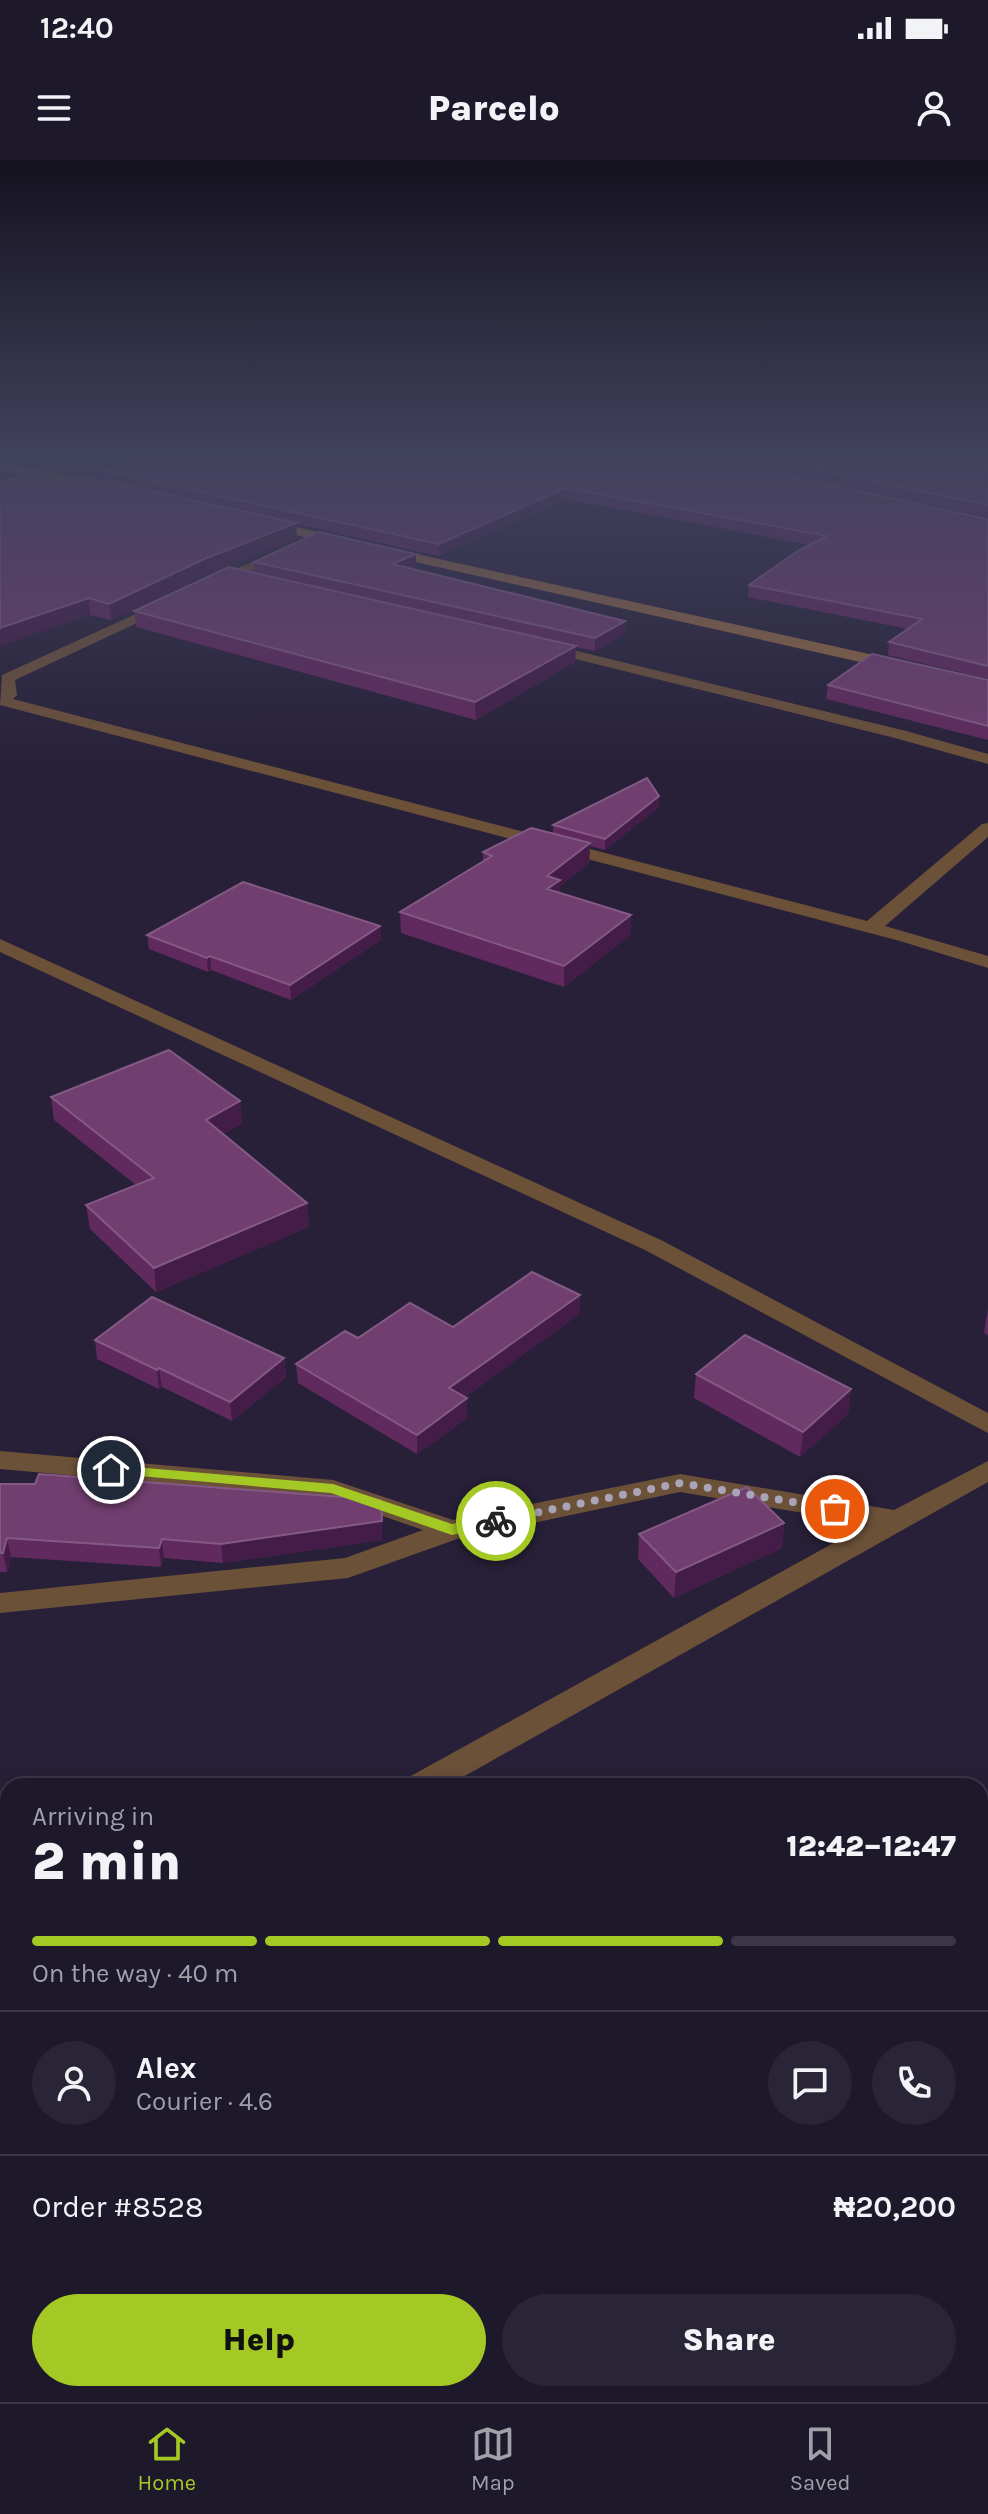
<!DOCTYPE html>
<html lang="en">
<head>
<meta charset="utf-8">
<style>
	body { margin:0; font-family:Karla,sans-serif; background:#2a2536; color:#f1f3f6; height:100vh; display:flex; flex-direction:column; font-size:30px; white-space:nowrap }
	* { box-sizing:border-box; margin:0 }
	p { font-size:26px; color:#a0a0a8 }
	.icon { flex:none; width:44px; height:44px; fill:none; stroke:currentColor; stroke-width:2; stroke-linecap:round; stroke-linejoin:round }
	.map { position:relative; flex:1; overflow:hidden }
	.sheet { position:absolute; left:0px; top:1618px; width:988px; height:624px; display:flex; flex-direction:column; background:#1d182a; border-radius:24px 24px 0 0; box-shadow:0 4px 20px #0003,0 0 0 2px #3b3747 }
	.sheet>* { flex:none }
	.pin { position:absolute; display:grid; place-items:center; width:68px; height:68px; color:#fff; margin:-34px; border:4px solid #fff; border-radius:50%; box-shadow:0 2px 8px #0007 }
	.courier { position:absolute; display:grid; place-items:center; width:80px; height:80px; margin:-40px; border:6px solid #a4c824; border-radius:50%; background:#fff; color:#222; box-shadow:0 2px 10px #0007 }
	.overview em { font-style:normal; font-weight:800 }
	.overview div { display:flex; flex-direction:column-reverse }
	.overview { display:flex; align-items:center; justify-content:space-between; height:136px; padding:0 32px }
	h1 { font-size:52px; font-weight:800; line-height:60px }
	.bar { display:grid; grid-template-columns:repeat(4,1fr); gap:12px 8px; align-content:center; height:96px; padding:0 32px }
	.bar i { height:10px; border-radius:6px; background:#3b3747 }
	.bar .active { background:#a4c824 }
	.bar p { grid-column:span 4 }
	.line { display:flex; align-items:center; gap:20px; padding:0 32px; border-top:2px solid #3b3747 }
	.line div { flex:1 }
	.round { display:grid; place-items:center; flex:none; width:84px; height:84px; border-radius:42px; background:#2a2536 }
	.action { display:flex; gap:16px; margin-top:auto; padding:16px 32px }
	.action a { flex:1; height:92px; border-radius:48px; background:#a4c824; color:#111; font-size:32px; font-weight:800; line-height:92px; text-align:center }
	.action a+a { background:#2a2536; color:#f1f3f6 }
	.status { display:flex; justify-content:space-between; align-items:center; height:56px; padding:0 40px; background:#1d182a; direction:ltr }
	.status svg { height:22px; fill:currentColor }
	header { display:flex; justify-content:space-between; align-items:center; height:104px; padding:0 32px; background:#1d182a; font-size:36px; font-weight:800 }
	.dock { display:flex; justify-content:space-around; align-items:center; height:112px; border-top:2px solid #3b3747; background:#1d182a; font-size:22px; color:#a0a0a8 }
	.dock a { display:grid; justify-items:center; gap:4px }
	.dock .active { color:#a4c824 }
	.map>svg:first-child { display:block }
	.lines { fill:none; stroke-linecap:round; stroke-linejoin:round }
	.street { fill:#6c5139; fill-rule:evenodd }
	.secondary { fill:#936941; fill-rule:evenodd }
	.wall { fill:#612a5e }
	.shaded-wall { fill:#431d48 }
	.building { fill:#703e6f; stroke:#845985; stroke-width:2 }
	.route { fill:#a4c824 }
	.done { stroke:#a9a4b7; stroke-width:8; stroke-dasharray:0 14.4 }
</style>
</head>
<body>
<div class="status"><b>12:40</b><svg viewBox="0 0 49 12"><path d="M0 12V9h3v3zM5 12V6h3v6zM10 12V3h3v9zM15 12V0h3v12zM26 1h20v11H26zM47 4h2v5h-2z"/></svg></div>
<header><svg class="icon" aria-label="menu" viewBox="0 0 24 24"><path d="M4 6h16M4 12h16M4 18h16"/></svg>Parcelo<svg class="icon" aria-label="person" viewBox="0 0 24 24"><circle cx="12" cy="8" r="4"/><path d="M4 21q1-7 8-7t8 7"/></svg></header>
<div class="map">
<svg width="988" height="2242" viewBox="0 0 988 2242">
	<rect width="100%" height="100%" fill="#272038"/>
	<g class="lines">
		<path class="street" d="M 83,296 L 100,296 L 0,337 L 0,329 Z
			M 283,390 L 290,394 L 288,397 L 218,424 L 206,421 Z
			M 162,442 L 167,443 L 167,449 L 15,520 L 17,535 L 13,539 L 867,761 L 982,664 L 988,663 L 988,677 L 885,766 L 988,796 L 988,808 L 900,781 L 0,545 L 2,515 Z
			M 544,483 L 906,571 L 988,594 L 988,604 L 895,578 L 539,490 L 539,484 Z
			M 0,779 L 661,1080 L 988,1253 L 988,1273 L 645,1090 L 0,792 Z
			M 0,1291 L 333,1320 L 453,1360 L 680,1314 L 894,1350 L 988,1301 L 988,1322 L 447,1626 L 404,1626 L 409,1617 L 868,1364 L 680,1332 L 457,1379 L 348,1418 L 0,1453 L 0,1433 L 345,1398 L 423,1370 L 331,1338 L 0,1309 Z
			M 8,1818 L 8,1849 L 0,1852 L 0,1821 Z"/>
		<path class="secondary" d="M 0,302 L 99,323 L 105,327 L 99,331 L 0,310 Z
			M 264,360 L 350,379 L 352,382 L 345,386 L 259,367 L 259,361 Z
			M 385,387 L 896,500 L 904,505 L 896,510 L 380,394 L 380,388 Z"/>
	</g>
	<path class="wall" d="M 146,296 L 988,296 L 988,357 L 749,308 L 988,359 L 988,519 L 888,495 L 889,482 L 908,469 L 748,437 L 749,425 L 810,385 L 566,339 L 439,396 L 296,364 L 297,379 L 204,416 L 111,460 L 90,455 L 60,324 L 107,322 L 105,311 Z
		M 254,402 L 416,406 L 410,409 L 625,461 L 625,474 L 595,491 L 576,487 L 575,502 L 476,560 L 136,467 L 134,451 L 254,413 Z
		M 988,520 L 988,580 L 826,539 L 828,525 Z
		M 659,647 L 605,690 L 590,686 L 589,703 L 560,726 L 560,732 L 631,755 L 630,775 L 564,827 L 401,773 L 400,752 L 483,701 L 483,692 L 553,673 L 553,665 Z
		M 380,766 L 381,780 L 291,840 L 211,810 L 208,812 L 149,789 L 147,775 Z
		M 51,937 L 240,941 L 242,964 L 223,974 L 307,1043 L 309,1067 L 156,1132 L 90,1069 L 86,1045 L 136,1025 L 54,960 Z
		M 580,1135 L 579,1154 L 465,1237 L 467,1238 L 467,1258 L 417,1294 L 298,1223 L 296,1204 L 358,1178 L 453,1167 Z
		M 988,1148 L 988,1175 L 984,1173 Z
		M 95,1180 L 284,1198 L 286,1217 L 232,1261 L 162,1227 L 159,1229 L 97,1199 Z
		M 696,1214 L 851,1229 L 848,1254 L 800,1297 L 694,1238 Z
		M 0,1324 L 381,1340 L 382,1380 L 223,1403 L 164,1398 L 161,1407 L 11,1397 L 7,1412 L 0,1412 Z
		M 784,1363 L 782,1388 L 674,1438 L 638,1399 L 639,1374 Z
		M 949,2234 L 980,2234 L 988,2242 L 957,2242 Z"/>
	<path class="shaded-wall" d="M 566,328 L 566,339 L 439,396 L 439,384 Z
		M 296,363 L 297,379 L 204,416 L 111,460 L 109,444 L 202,400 Z
		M 416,394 L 416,406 L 392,417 L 392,404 Z
		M 89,438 L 90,455 L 0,486 L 0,468 Z
		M 625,461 L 625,474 L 595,491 L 595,478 Z
		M 576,486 L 575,502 L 476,560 L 475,542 Z
		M 659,636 L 659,647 L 605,690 L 605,679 Z
		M 590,683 L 589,703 L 560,726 L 559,741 L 547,749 L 547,716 Z
		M 631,755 L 630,775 L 564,827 L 564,806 Z
		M 380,766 L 381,780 L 291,840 L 290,825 Z
		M 210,796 L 211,810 L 208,812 L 207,798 Z
		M 240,941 L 242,964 L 208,983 L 206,960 Z
		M 307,1043 L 309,1067 L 156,1132 L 154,1108 Z
		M 580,1135 L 579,1154 L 450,1248 L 449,1228 Z
		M 284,1198 L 286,1217 L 232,1261 L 230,1242 Z
		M 159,1208 L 162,1227 L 159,1229 L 157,1210 Z
		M 851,1229 L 848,1254 L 800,1297 L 803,1272 Z
		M 467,1238 L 467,1258 L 417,1294 L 417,1275 Z
		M 382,1361 L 382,1380 L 223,1403 L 221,1384 Z
		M 784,1363 L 782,1388 L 674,1438 L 676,1412 Z
		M 7,1378 L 11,1397 L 7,1412 L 3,1393 Z
		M 162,1379 L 164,1398 L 161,1407 L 159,1388 Z"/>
	<path class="building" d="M 146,296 L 695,296 L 988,359 L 988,506 L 889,482 L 922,459 L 749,425 L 799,390 L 827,376 L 566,328 L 439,384 L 105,311 Z
		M 746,296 L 988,296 L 988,345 Z
		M 21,316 L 60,324 L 81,316 L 296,363 L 202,400 L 109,444 L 89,438 L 0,468 L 0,323 Z
		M 319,372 L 416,394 L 392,404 L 625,461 L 595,478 L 254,402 Z
		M 229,407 L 576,486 L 475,542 L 134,451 Z
		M 872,494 L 988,520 L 988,566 L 828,525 Z
		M 647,618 L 659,636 L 605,679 L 553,665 Z
		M 531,668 L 590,683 L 547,716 L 560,720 L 547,729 L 631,755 L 564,806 L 400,752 L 492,696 L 483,692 Z
		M 243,722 L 380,766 L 290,825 L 210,796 L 207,798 L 147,775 Z
		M 169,890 L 240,941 L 206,960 L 307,1043 L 154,1108 L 86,1045 L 154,1018 L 51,937 Z
		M 532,1112 L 580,1135 L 449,1228 L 467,1238 L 417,1275 L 296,1204 L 345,1171 L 358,1178 L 410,1143 L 453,1167 Z
		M 152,1137 L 284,1198 L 230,1242 L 159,1208 L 157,1210 L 95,1180 Z
		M 745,1175 L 851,1229 L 803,1272 L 696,1214 Z
		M 39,1314 L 381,1340 L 382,1361 L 221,1384 L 162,1379 L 159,1388 L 7,1378 L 3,1393 L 0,1393 L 0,1324 L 35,1324 Z
		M 747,1327 L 784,1363 L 676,1412 L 639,1374 Z
		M 986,2042 L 988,2044 L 988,2242 L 974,2242 L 966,2234 L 980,2234 L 980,2047 Z"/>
	<linearGradient id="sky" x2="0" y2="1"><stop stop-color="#15121f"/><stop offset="0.49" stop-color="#41425e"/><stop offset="1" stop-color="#41425e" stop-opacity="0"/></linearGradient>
	<rect width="988" height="610" fill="url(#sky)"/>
	<path class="route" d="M 111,1305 L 333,1324 L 452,1364 L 496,1355 L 504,1361 L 496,1366 L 452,1375 L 331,1333 L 106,1313 L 104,1310 Z"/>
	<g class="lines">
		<path class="done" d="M 496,1361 L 680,1323 L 835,1349"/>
	</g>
</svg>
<div class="pin" style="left:835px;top:1349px;background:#ea580c"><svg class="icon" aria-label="bag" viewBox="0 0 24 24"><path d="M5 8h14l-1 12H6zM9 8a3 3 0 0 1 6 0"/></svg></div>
<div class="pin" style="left:111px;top:1310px;background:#1f2937"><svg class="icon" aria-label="home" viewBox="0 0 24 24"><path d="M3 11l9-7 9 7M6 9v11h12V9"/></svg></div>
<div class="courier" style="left:496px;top:1361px"><svg class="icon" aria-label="bike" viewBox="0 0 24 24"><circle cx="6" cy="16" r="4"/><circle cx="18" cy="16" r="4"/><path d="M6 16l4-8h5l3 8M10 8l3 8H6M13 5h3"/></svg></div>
<section class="sheet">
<div class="overview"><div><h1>2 min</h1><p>Arriving in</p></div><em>12:42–12:47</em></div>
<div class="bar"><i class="active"></i><i class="active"></i><i class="active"></i><i></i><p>On the way · 40 m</p></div>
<div class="line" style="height:144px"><a class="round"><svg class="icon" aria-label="person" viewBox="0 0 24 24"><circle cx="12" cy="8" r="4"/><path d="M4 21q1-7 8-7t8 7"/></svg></a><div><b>Alex</b><p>Courier · 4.6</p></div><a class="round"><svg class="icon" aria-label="chat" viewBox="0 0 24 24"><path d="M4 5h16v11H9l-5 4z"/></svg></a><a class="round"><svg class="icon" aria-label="phone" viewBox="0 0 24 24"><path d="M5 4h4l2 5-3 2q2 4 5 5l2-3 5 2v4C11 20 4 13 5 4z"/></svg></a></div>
<div class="line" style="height:104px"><div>Order #8528</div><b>₦20,200</b></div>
<div class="action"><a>Help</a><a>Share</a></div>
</section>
</div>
<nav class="dock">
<a class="active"><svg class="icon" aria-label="home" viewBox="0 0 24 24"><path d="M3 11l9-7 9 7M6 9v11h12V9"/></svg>Home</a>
<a><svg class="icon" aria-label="map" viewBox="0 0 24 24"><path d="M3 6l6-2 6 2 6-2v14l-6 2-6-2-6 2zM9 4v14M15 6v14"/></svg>Map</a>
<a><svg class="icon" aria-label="saved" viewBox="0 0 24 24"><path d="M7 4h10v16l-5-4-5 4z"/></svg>Saved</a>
</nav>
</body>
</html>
